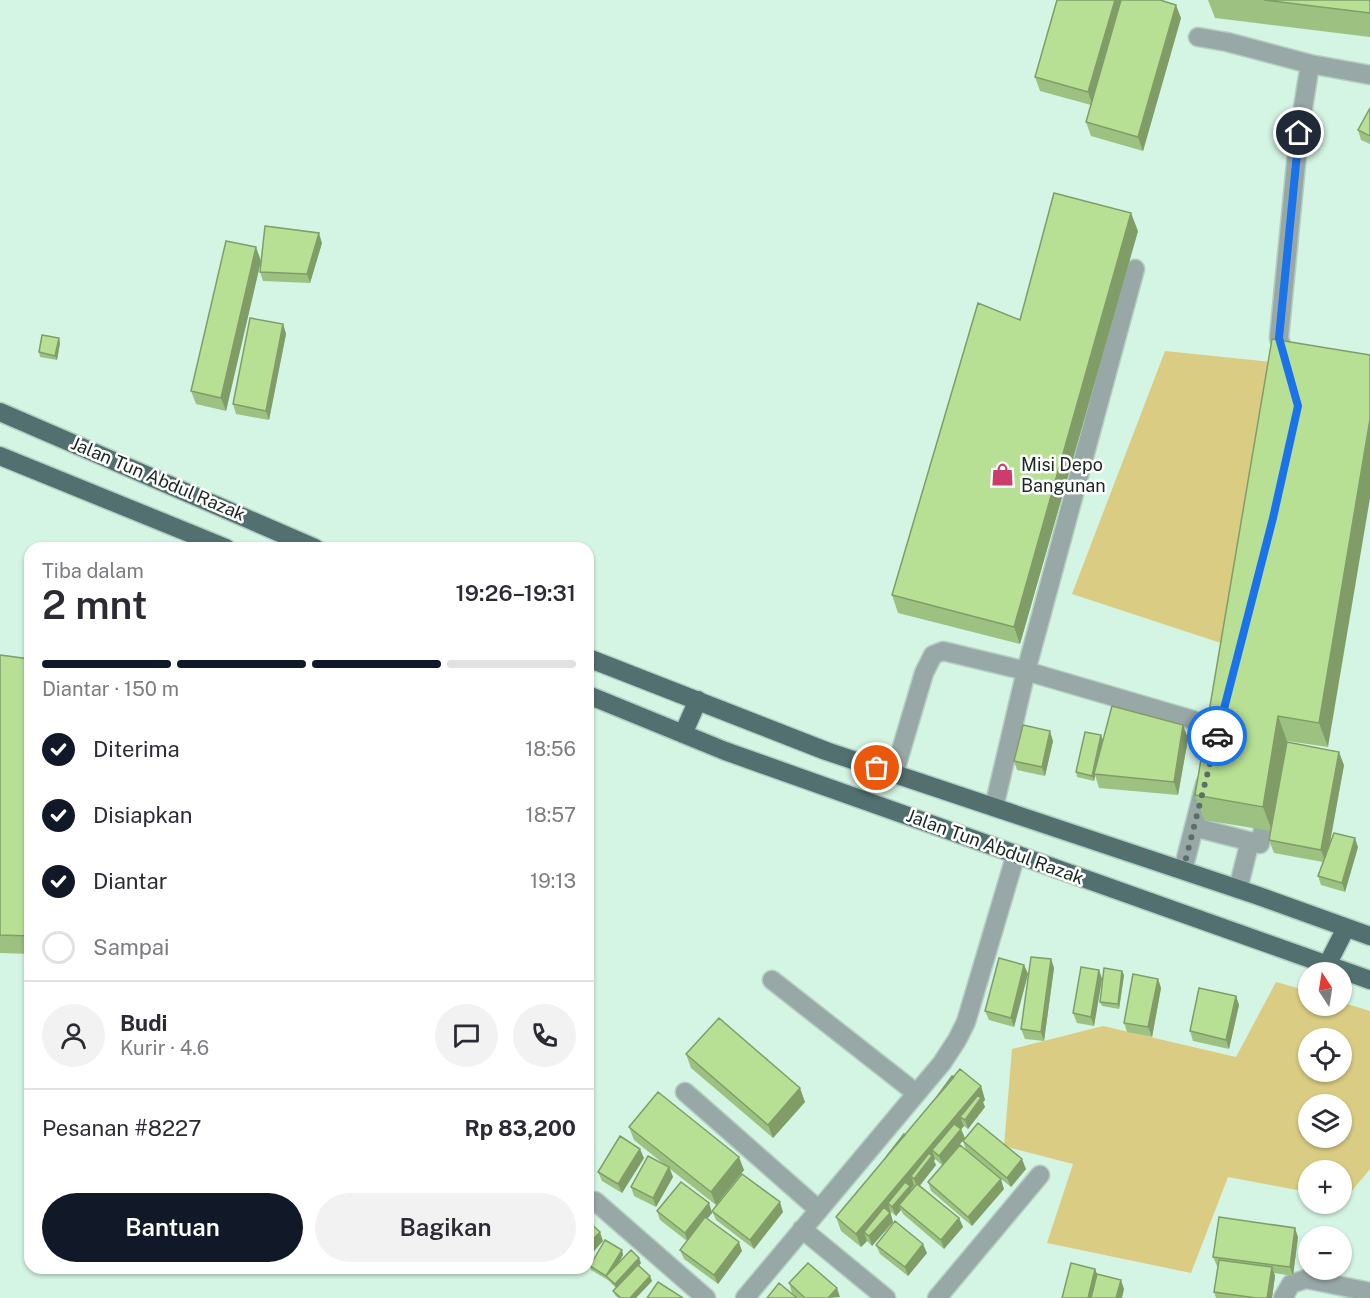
<!DOCTYPE html>
<html lang="id">
<head>
<meta charset="utf-8">
<style>
	body { margin:0; font-family:"Public Sans",sans-serif; background:#f2f2f3; color:#2b2b33; height:100vh; display:flex; flex-direction:column; font-size:22px; white-space:nowrap }
	* { box-sizing:border-box; margin:0 }
	p { font-size:20px; color:#7c7c81 }
	.icon { flex:none; width:33px; height:33px; fill:none; stroke:currentColor; stroke-width:2; stroke-linecap:round; stroke-linejoin:round }
	.map { position:relative; flex:1; overflow:hidden }
	.details { position:absolute; left:24px; top:542px; width:570px; height:732px; display:flex; flex-direction:column; background:#fff; border-radius:18px; box-shadow:0 2px 4px #0004 }
	.details>* { flex:none }
	.needle { width:39px; rotate:348deg }
	.tools { position:absolute; left:1298px; top:962px; display:grid; gap:12px }
	.tools a { display:grid; place-items:center; width:54px; height:54px; border-radius:50%; background:#fff; box-shadow:0 2px 4px #0004; font-size:30px }
	.pin { position:absolute; display:grid; place-items:center; width:51px; height:51px; color:#fff; margin:-26px; border:3px solid #fff; border-radius:50%; box-shadow:0 2px 6px #0007 }
	.courier { position:absolute; display:grid; place-items:center; width:60px; height:60px; margin:-30px; border:4px solid #1a73e8; border-radius:50%; background:#fff; color:#222; box-shadow:0 2px 8px #0007 }
	.summary em { font-style:normal; font-weight:600 }
	.summary div { display:flex; flex-direction:column-reverse }
	.summary { display:flex; align-items:center; justify-content:space-between; height:102px; padding:0 18px }
	h1 { font-size:39px; font-weight:600; line-height:45px }
	.bar { display:grid; grid-template-columns:repeat(4,1fr); gap:9px 6px; align-content:center; height:72px; padding:0 18px }
	.bar i { height:8px; border-radius:4px; background:#e1e1e2 }
	.bar .active { background:#111827 }
	.bar p { grid-column:span 4 }
	.line { display:flex; align-items:center; gap:15px; padding:0 18px; border-top:2px solid #e1e1e2 }
	.line div { flex:1 }
	.round { display:grid; place-items:center; flex:none; width:63px; height:63px; border-radius:32px; background:#f2f2f3 }
	ol { padding:0 18px; list-style:none }
	li { display:flex; align-items:center; gap:18px; height:66px }
	li p { margin-inline-start:auto }
	li .icon { padding:6px; border-radius:50%; background:#111827; color:#fff; stroke-width:4 }
	li:last-child { color:#7c7c81 }
	li i { width:33px; height:33px; border:3px solid #e1e1e2; border-radius:50% }
	.cta { display:flex; gap:12px; margin-top:auto; padding:12px 18px }
	.cta a { flex:1; height:69px; border-radius:36px; background:#111827; color:#fff; font-size:24px; font-weight:600; line-height:69px; text-align:center }
	.cta a+a { background:#f2f2f3; color:#2b2b33 }
	.map>svg:first-child { display:block }
	.green { fill:#dacd83; fill-rule:evenodd }
	.lines { fill:none; stroke-linecap:round; stroke-linejoin:round }
	.minor-casing { stroke:#b3cfc1; stroke-width:21 }
	.major-casing { stroke:#b3cfc1; stroke-width:21 }
	.minor { stroke:#98a8a7; stroke-width:18 }
	.major { stroke:#52706f; stroke-width:18 }
	.wall { fill:#9dc180 }
	.shaded-wall { fill:#809d68 }
	.building { fill:#b7e095; stroke:#809d68; stroke-width:1.5 }
	.done { stroke:#5c6f66; stroke-width:6; stroke-dasharray:0 10.8 }
	.route { stroke:#1a73e8; stroke-width:8 }
	.labels { text-anchor:middle; stroke-width:5; stroke-linejoin:round; paint-order:stroke }
	.poi-label { font-size:18px; fill:#1b2822; stroke:#fff; text-anchor:start }
	.street-label { font-size:18px; fill:#1b2822; stroke:#fff }
</style>
</head>
<body>
<div class="map">
<svg width="1370" height="1298" viewBox="0 0 1370 1298">
	<rect width="100%" height="100%" fill="#d4f4e4"/>
	<path class="green" d="M 1165,351 L 1281,363 L 1233,647 L 1072,594 Z
		M 1276,982 L 1308,991 L 1308,1005 L 1341,1005 L 1341,1002 L 1370,1011 L 1370,1169 L 1346,1198 L 1341,1197 L 1341,1170 L 1308,1170 L 1308,1192 L 1228,1177 L 1191,1273 L 1047,1243 L 1073,1164 L 1004,1146 L 1012,1049 L 1103,1026 L 1236,1057 ZM 1308,1038 L 1341,1038 L 1341,1071 L 1308,1071 ZM 1308,1104 L 1341,1104 L 1341,1137 L 1308,1137 Z"/>
	<g class="lines">
		<defs>
			<path id="minor" d="M 1198,37 L 1227,42 L 1310,64 L 1299,133 L 1279,338 L 1286,361
				M 1310,64 L 1370,75
				M 894,774 L 924,673 L 933,655 L 943,651 L 1026,671 L 1193,720
				M 994,807 L 1026,671 L 1135,269
				M 1194,827 L 1260,844 L 1268,806
				M 1183,870 L 1205,784
				M 1238,889 L 1250,841
				M 772,980 L 916,1093
				M 685,1092 L 819,1210
				M 595,1201 L 706,1298
				M 802,1229 L 886,1298
				M 745,1298 L 942,1063 L 957,1040 L 966,1022 L 1016,854
				M 937,1298 L 1040,1175
				M 1283,1298 L 1291,1284 L 1306,1279 L 1370,1292"/>
			<path id="major" d="M 0,412 L 315,548
				M 0,456 L 226,548
				M 588,658 L 826,751 L 1256,895 L 1370,936
				M 588,695 L 725,751 L 1370,980
				M 683,734 L 698,700
				M 1327,965 L 1346,928"/>
		</defs>
		<use href="#minor" class="minor-casing"/>
		<use href="#major" class="major-casing"/>
		<use href="#minor" class="minor"/>
		<use href="#major" class="major"/>
	</g>
	<path class="wall" d="M 1208,0 L 1370,0 L 1370,37 L 1215,18 Z
		M 1181,18 L 1143,151 L 1091,136 L 1086,122 L 1091,105 L 1040,91 L 1035,77 Z
		M 1370,108 L 1370,144 L 1361,140 L 1358,130 Z
		M 1138,231 L 1020,644 L 898,613 L 892,595 L 1020,320 Z
		M 322,243 L 310,283 L 263,281 L 260,272 L 260,264 L 226,411 L 196,404 L 191,391 L 261,260 Z
		M 283,324 L 286,334 L 269,420 L 236,414 L 233,404 Z
		M 1272,339 L 1328,747 L 1287,741 L 1285,756 L 1344,765 L 1330,843 L 1358,847 L 1345,892 L 1321,885 L 1318,876 L 1323,862 L 1274,853 L 1269,840 L 1271,831 L 1204,820 L 1195,795 Z
		M 60,343 L 57,360 L 40,357 L 39,352 Z
		M 0,655 L 30,659 L 30,954 L 0,953 Z
		M 1183,725 L 1188,739 L 1178,795 L 1099,788 L 1095,775 L 1094,781 L 1077,777 L 1076,772 Z
		M 1053,741 L 1045,776 L 1017,770 L 1014,761 Z
		M 1051,959 L 1054,968 L 1044,1041 L 1025,1039 L 1021,1029 Z
		M 1024,965 L 1028,974 L 1014,1027 L 989,1020 L 985,1011 Z
		M 1099,970 L 1102,979 L 1094,1026 L 1077,1023 L 1073,1013 Z
		M 1124,975 L 1119,1009 L 1102,1006 L 1100,1002 Z
		M 1158,979 L 1161,988 L 1152,1037 L 1127,1032 L 1124,1023 Z
		M 1236,996 L 1239,1005 L 1229,1049 L 1193,1041 L 1190,1031 Z
		M 686,1054 L 805,1102 L 773,1138 L 691,1068 Z
		M 981,1086 L 985,1100 L 983,1102 L 985,1107 L 968,1129 L 964,1126 L 961,1129 L 960,1145 L 1004,1189 L 972,1226 L 931,1191 L 928,1182 L 942,1165 L 935,1159 L 934,1161 L 936,1165 L 920,1185 L 959,1218 L 963,1227 L 944,1249 L 903,1214 L 901,1210 L 896,1216 L 891,1212 L 890,1213 L 893,1222 L 872,1246 L 867,1241 L 861,1247 L 841,1231 L 836,1217 L 905,1135 Z
		M 629,1127 L 744,1170 L 716,1205 L 670,1169 L 673,1177 L 656,1207 L 634,1196 L 631,1187 L 665,1165 L 634,1140 Z
		M 963,1141 L 1026,1169 L 1011,1187 L 966,1150 Z
		M 644,1158 L 622,1193 L 602,1181 L 598,1172 Z
		M 709,1203 L 712,1213 L 707,1219 L 742,1251 L 718,1284 L 684,1259 L 680,1250 L 687,1241 L 660,1220 L 657,1211 Z
		M 712,1211 L 783,1212 L 754,1249 L 716,1220 Z
		M 1298,1237 L 1293,1276 L 1274,1273 L 1275,1276 L 1272,1298 L 1216,1298 L 1214,1292 L 1218,1266 L 1217,1266 L 1213,1257 Z
		M 876,1245 L 927,1253 L 908,1276 L 880,1254 Z
		M 622,1250 L 623,1255 L 618,1263 L 641,1263 L 639,1266 L 652,1281 L 636,1298 L 618,1298 L 615,1295 L 613,1291 L 616,1288 L 608,1280 L 591,1270 L 590,1266 Z
		M 789,1283 L 840,1297 L 798,1298 L 792,1293 Z"/>
	<path class="shaded-wall" d="M 1115,0 L 1123,0 L 1093,106 L 1088,92 Z
		M 1176,5 L 1181,18 L 1143,151 L 1138,137 Z
		M 1131,213 L 1138,231 L 1020,644 L 1014,627 Z
		M 319,233 L 322,243 L 310,283 L 307,274 Z
		M 256,247 L 261,261 L 226,411 L 221,398 Z
		M 283,324 L 286,334 L 269,420 L 266,411 Z
		M 59,338 L 60,343 L 57,360 L 55,356 Z
		M 1370,419 L 1370,498 L 1328,747 L 1319,723 Z
		M 1278,716 L 1287,741 L 1272,831 L 1263,807 Z
		M 1183,725 L 1188,739 L 1178,795 L 1174,782 Z
		M 1050,731 L 1053,741 L 1045,776 L 1042,767 Z
		M 1101,735 L 1103,740 L 1094,781 L 1092,776 Z
		M 1339,752 L 1344,765 L 1326,863 L 1321,850 Z
		M 1355,838 L 1358,847 L 1345,892 L 1342,883 Z
		M 1051,959 L 1054,968 L 1044,1041 L 1041,1032 Z
		M 1024,965 L 1028,974 L 1014,1027 L 1011,1018 Z
		M 1099,970 L 1102,979 L 1094,1026 L 1091,1017 Z
		M 1122,971 L 1124,975 L 1119,1009 L 1118,1004 Z
		M 1158,979 L 1161,988 L 1152,1037 L 1148,1027 Z
		M 1236,996 L 1239,1005 L 1229,1049 L 1226,1040 Z
		M 981,1086 L 985,1100 L 983,1102 L 985,1107 L 968,1129 L 965,1120 L 960,1117 L 964,1126 L 938,1156 L 932,1150 L 935,1159 L 934,1161 L 936,1165 L 918,1188 L 914,1179 L 911,1176 L 914,1185 L 911,1189 L 913,1195 L 899,1205 L 901,1210 L 896,1216 L 892,1207 L 888,1203 L 893,1222 L 872,1246 L 869,1236 L 864,1232 L 867,1241 L 861,1247 L 856,1234 Z
		M 800,1088 L 805,1102 L 773,1138 L 768,1125 Z
		M 961,1129 L 965,1138 L 943,1165 L 939,1156 Z
		M 640,1149 L 644,1158 L 622,1193 L 618,1184 Z
		M 739,1157 L 744,1170 L 716,1205 L 711,1192 Z
		M 1022,1159 L 1026,1169 L 1011,1187 L 1007,1178 Z
		M 669,1167 L 673,1177 L 656,1207 L 653,1198 Z
		M 1001,1179 L 1004,1189 L 972,1226 L 968,1217 Z
		M 780,1202 L 783,1212 L 754,1249 L 750,1240 Z
		M 709,1203 L 712,1213 L 688,1243 L 685,1233 Z
		M 959,1218 L 963,1227 L 944,1249 L 941,1240 Z
		M 1295,1228 L 1298,1237 L 1293,1276 L 1290,1267 Z
		M 600,1232 L 603,1241 L 588,1258 L 588,1245 Z
		M 739,1242 L 742,1251 L 718,1284 L 714,1275 Z
		M 923,1244 L 927,1253 L 908,1276 L 905,1267 Z
		M 622,1250 L 623,1255 L 609,1279 L 606,1276 Z
		M 639,1258 L 641,1263 L 616,1289 L 615,1284 Z
		M 1272,1267 L 1275,1276 L 1272,1298 L 1267,1298 Z
		M 1095,1269 L 1099,1278 L 1094,1298 L 1088,1298 Z
		M 650,1276 L 652,1281 L 636,1298 L 630,1298 Z
		M 1121,1280 L 1124,1289 L 1122,1298 L 1116,1298 Z
		M 837,1288 L 840,1297 L 828,1298 Z"/>
	<path class="building" d="M 1057,0 L 1115,0 L 1088,92 L 1035,77 Z
		M 1121,0 L 1160,0 L 1176,5 L 1138,137 L 1086,122 Z
		M 1264,0 L 1370,0 L 1370,13 Z
		M 1370,108 L 1370,136 L 1358,130 Z
		M 1054,193 L 1131,213 L 1014,627 L 892,595 L 978,303 L 1020,320 Z
		M 265,226 L 319,233 L 307,274 L 260,272 Z
		M 226,241 L 256,247 L 221,398 L 191,391 Z
		M 250,318 L 283,324 L 266,411 L 233,404 Z
		M 42,335 L 59,338 L 55,356 L 39,352 Z
		M 1272,339 L 1370,355 L 1370,419 L 1319,723 L 1278,716 L 1263,807 L 1195,795 Z
		M 0,655 L 30,659 L 30,936 L 0,935 Z
		M 1112,706 L 1183,725 L 1174,782 L 1094,774 Z
		M 1023,725 L 1050,731 L 1042,767 L 1014,761 Z
		M 1085,732 L 1101,735 L 1092,776 L 1076,772 Z
		M 1287,742 L 1339,752 L 1321,850 L 1269,840 Z
		M 1334,833 L 1355,838 L 1342,883 L 1318,876 Z
		M 1031,957 L 1051,959 L 1041,1032 L 1021,1029 Z
		M 999,958 L 1024,965 L 1011,1018 L 985,1011 Z
		M 1081,967 L 1099,970 L 1091,1017 L 1073,1013 Z
		M 1104,968 L 1122,971 L 1118,1004 L 1100,1002 Z
		M 1133,974 L 1158,979 L 1148,1027 L 1124,1023 Z
		M 1199,988 L 1236,996 L 1226,1040 L 1190,1031 Z
		M 719,1018 L 800,1088 L 768,1125 L 686,1054 Z
		M 960,1069 L 981,1086 L 856,1234 L 836,1217 Z
		M 952,1076 L 954,1077 L 936,1098 Z
		M 658,1092 L 739,1157 L 711,1192 L 629,1127 Z
		M 978,1095 L 981,1098 L 965,1120 L 960,1117 Z
		M 978,1123 L 1022,1159 L 1007,1178 L 963,1141 Z
		M 954,1124 L 961,1129 L 939,1156 L 932,1150 Z
		M 904,1134 L 905,1135 L 886,1157 Z
		M 620,1136 L 640,1149 L 618,1184 L 598,1172 Z
		M 960,1145 L 1001,1179 L 968,1217 L 928,1182 Z
		M 929,1153 L 932,1156 L 914,1179 L 911,1176 Z
		M 648,1156 L 669,1167 L 653,1198 L 631,1187 Z
		M 742,1174 L 780,1202 L 750,1240 L 712,1211 Z
		M 681,1182 L 709,1203 L 685,1233 L 657,1211 Z
		M 905,1182 L 910,1186 L 892,1207 L 888,1203 Z
		M 917,1184 L 959,1218 L 941,1240 L 899,1205 Z
		M 884,1207 L 890,1213 L 869,1236 L 864,1232 Z
		M 705,1217 L 739,1242 L 714,1275 L 680,1250 Z
		M 1219,1217 L 1295,1228 L 1290,1267 L 1213,1257 Z
		M 588,1221 L 600,1232 L 588,1245 Z
		M 895,1221 L 923,1244 L 905,1267 L 876,1245 Z
		M 605,1240 L 622,1250 L 606,1276 L 590,1266 Z
		M 631,1250 L 639,1258 L 615,1284 L 606,1276 Z
		M 1219,1260 L 1272,1267 L 1267,1298 L 1256,1298 L 1214,1292 Z
		M 808,1263 L 837,1288 L 828,1298 L 805,1298 L 789,1283 Z
		M 1071,1263 L 1095,1269 L 1088,1298 L 1062,1298 Z
		M 638,1265 L 650,1276 L 630,1298 L 621,1298 L 613,1291 Z
		M 1097,1274 L 1121,1280 L 1116,1298 L 1091,1298 Z
		M 658,1282 L 683,1298 L 647,1298 Z
		M 779,1283 L 797,1298 L 767,1298 Z"/>
	<g class="lines">
		<path class="done" d="M 877,768 L 1183,870 L 1217,736"/>
		<path class="route" d="M 1217,736 L 1273,518 L 1298,406 L 1279,338 L 1299,133"/>
	</g>
	<defs>
		<symbol id="shop-bare" viewBox="-9 -9 18 18"><path d="M-5-2.5h2.3a2.7 3.5 0 0 1 5.4 0H5L5.5 6h-11ZM-1.5-2.5h3a1.5 2.3 0 0 0-3 0Z" fill="#cb3e6c" stroke="#fff" stroke-width="2.5" paint-order="stroke"/></symbol>
	</defs>
	<g fill-rule="evenodd">
		<use href="#shop-bare" x="986" y="458" width="33" height="33"/>
	</g>
	<g class="labels">
		<g class="poi-label">
			<text x="1021" y="471">Misi Depo<tspan x="1021" dy="21">Bangunan</tspan></text>
		</g>
		<g class="street-label">
			<text transform="translate(158 479) rotate(23)" y="6">Jalan Tun Abdul Razak</text>
			<text transform="translate(995 847) rotate(20)" y="6">Jalan Tun Abdul Razak</text>
		</g>
	</g>
</svg>
<div class="tools">
<a><svg class="needle" viewBox="-14 -14 28 28"><path d="M0-13l5 13h-10z" fill="#e53935"/><path d="M0 13l5-13h-10z" fill="#7c7c81"/></svg></a>
<a><svg class="icon" aria-label="locate" viewBox="0 0 24 24"><circle cx="12" cy="12" r="6"/><path d="M12 2v4M12 18v4M2 12h4M18 12h4"/></svg></a>
<a><svg class="icon" aria-label="layers" viewBox="0 0 24 24"><path d="M12 4l9 5-9 5-9-5zM3 14l9 5 9-5"/></svg></a>
<a>+</a>
<a>−</a>
</div>
<div class="pin" style="left:877px;top:768px;background:#ea580c"><svg class="icon" aria-label="bag" viewBox="0 0 24 24"><path d="M5 8h14l-1 12H6zM9 8a3 3 0 0 1 6 0"/></svg></div>
<div class="pin" style="left:1299px;top:133px;background:#1f2937"><svg class="icon" aria-label="home" viewBox="0 0 24 24"><path d="M3 11l9-7 9 7M6 9v11h12V9"/></svg></div>
<div class="courier" style="left:1217px;top:736px"><svg class="icon" aria-label="car" viewBox="0 0 24 24"><path d="M5 17H2v-5l4-1 3-4h7l3 4 3 1v5h-3M9 17h6M6 11h13"/><circle cx="7" cy="17" r="2"/><circle cx="17" cy="17" r="2"/></svg></div>
<section class="details">
<div class="summary"><div><h1>2 mnt</h1><p>Tiba dalam</p></div><em>19:26–19:31</em></div>
<div class="bar"><i class="active"></i><i class="active"></i><i class="active"></i><i></i><p>Diantar · 150 m</p></div>
<ol>
<li><svg class="icon" aria-label="check" viewBox="0 0 24 24"><path d="M5 12l5 5 9-10"/></svg>Diterima<p>18:56</p></li>
<li><svg class="icon" aria-label="check" viewBox="0 0 24 24"><path d="M5 12l5 5 9-10"/></svg>Disiapkan<p>18:57</p></li>
<li><svg class="icon" aria-label="check" viewBox="0 0 24 24"><path d="M5 12l5 5 9-10"/></svg>Diantar<p>19:13</p></li>
<li><i></i>Sampai</li>
</ol>
<div class="line" style="height:108px"><a class="round"><svg class="icon" aria-label="person" viewBox="0 0 24 24"><circle cx="12" cy="8" r="4"/><path d="M4 21q1-7 8-7t8 7"/></svg></a><div><b>Budi</b><p>Kurir · 4.6</p></div><a class="round"><svg class="icon" aria-label="chat" viewBox="0 0 24 24"><path d="M4 5h16v11H9l-5 4z"/></svg></a><a class="round"><svg class="icon" aria-label="phone" viewBox="0 0 24 24"><path d="M5 4h4l2 5-3 2q2 4 5 5l2-3 5 2v4C11 20 4 13 5 4z"/></svg></a></div>
<div class="line" style="height:78px"><div>Pesanan #8227</div><b>Rp 83,200</b></div>
<div class="cta"><a>Bantuan</a><a>Bagikan</a></div>
</section>
</div>
</body>
</html>
